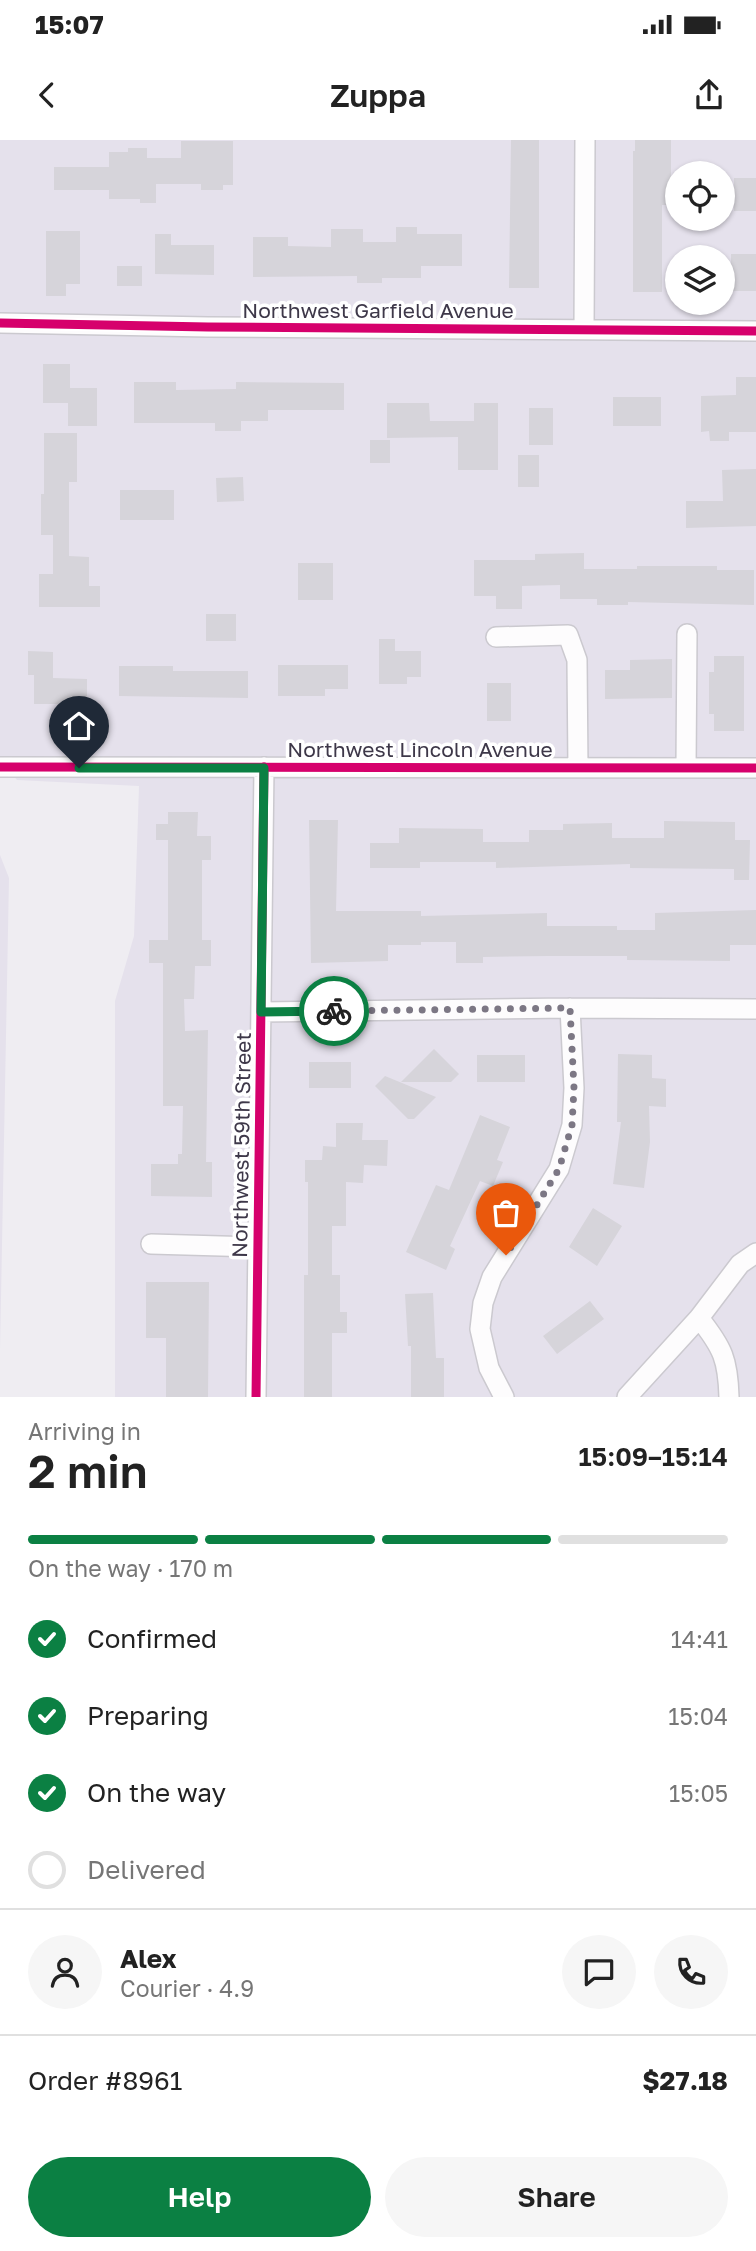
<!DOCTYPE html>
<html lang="en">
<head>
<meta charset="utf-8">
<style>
	body { margin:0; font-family:"Golos Text",sans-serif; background:#f6f6f6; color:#222; height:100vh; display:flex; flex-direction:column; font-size:26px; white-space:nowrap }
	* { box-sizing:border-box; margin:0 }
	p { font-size:23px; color:#767676 }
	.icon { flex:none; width:38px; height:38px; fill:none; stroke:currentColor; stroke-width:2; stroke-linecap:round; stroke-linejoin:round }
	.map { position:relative; height:1257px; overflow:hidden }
	.sheet { display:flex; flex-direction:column; background:#fff; flex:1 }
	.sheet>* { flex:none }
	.controls { position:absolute; left:665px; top:21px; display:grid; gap:14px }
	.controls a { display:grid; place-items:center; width:70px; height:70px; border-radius:50%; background:#fff; box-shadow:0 2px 5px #0004; font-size:35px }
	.pin { position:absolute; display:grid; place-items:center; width:60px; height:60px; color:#fff; margin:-72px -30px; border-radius:50% 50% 50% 0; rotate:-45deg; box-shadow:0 0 7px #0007 }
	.pin .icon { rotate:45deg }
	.courier { position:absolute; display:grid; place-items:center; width:70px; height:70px; margin:-35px; border:5px solid #0b8043; border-radius:50%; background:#fff; color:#222; box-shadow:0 2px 9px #0007 }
	.overview em { font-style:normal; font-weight:600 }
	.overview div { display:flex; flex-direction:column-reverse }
	.overview { display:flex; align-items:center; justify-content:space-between; height:119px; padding:0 28px }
	h1 { font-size:46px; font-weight:600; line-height:52px }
	.bar { display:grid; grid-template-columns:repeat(4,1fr); gap:10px 7px; align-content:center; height:84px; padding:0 28px }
	.bar i { height:9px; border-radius:5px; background:#e0e0e0 }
	.bar .active { background:#0b8043 }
	.bar p { grid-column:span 4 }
	.line { display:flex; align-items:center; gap:18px; padding:0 28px; border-top:2px solid #e0e0e0 }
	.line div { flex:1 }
	.round { display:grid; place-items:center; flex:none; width:74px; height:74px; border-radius:37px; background:#f6f6f6 }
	ol { padding:0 28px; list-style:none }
	li { display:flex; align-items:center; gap:21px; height:77px }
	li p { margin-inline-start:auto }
	li .icon { padding:7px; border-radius:50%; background:#0b8043; color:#fff; stroke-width:4 }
	li:last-child { color:#767676 }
	li i { width:38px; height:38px; border:4px solid #e0e0e0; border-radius:50% }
	.action { display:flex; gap:14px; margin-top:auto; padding:14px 28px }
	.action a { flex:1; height:80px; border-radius:42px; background:#0b8043; color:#fff; font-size:28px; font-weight:600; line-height:80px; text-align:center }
	.action a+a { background:#f6f6f6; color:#222 }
	.status { display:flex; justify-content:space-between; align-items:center; height:49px; padding:0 35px; background:#fff; direction:ltr }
	.status svg { height:19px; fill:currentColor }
	header { display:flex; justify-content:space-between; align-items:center; height:91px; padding:0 28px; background:#fff; font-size:32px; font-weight:600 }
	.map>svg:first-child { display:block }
	.residential { fill:#e5e1ec; fill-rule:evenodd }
	.building { fill:#d6d4da }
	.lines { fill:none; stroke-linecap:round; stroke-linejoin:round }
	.minor-casing { stroke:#cbc9cf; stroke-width:22 }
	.minor { stroke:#fdfcfd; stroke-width:19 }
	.cycleway-casing { stroke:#fff; stroke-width:13 }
	.cycleway { stroke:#d6006c; stroke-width:9 }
	.done { stroke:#7c7784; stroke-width:7; stroke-dasharray:0 12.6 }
	.route { stroke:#0b8043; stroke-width:9 }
	.labels { text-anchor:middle; stroke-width:7; stroke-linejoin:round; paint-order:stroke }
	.street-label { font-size:21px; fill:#3e3849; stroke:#fff }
</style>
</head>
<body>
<div class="status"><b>15:07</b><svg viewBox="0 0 49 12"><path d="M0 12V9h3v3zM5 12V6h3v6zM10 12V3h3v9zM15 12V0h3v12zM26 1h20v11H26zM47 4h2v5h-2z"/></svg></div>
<header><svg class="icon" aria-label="back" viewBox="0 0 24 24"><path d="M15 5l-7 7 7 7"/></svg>Zuppa<svg class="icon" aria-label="share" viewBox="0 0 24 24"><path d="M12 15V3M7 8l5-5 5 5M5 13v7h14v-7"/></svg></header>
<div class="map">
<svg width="756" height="1257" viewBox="0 0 756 1257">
	<rect width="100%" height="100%" fill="#efedf2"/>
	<path class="residential" d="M 0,0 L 756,0 L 756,1257 L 115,1257 L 115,861 L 134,796 L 139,646 L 17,640 L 0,620 ZM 677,33 L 723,33 L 723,79 L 677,79 ZM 677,117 L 723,117 L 723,163 L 677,163 Z
		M 0,715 L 9,738 L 0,1210 Z"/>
	<path class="building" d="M 511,0 L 539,0 L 539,148 L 509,148 Z
		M 635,0 L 671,0 L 671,65 L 662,65 L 662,152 L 633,152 L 633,11 L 635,11 Z
		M 181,1 L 233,1 L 233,45 L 223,45 L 223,50 L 201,50 L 201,44 L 156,44 L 156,63 L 140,63 L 140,59 L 109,59 L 109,50 L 54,50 L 54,27 L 109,27 L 109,12 L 128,12 L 128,8 L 147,8 L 147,18 L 181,18 Z
		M 734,38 L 756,38 L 756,71 L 734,71 Z
		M 396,87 L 417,87 L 417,94 L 462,94 L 462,126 L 421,126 L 421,138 L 382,138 L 382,143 L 357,143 L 357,136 L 253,137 L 253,97 L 288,97 L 288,106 L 331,107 L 331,89 L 363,89 L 363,102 L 396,102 Z
		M 46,91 L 80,91 L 80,144 L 66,144 L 66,156 L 46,156 Z
		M 155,94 L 171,94 L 171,105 L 214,105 L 214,135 L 155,134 Z
		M 731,114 L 756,114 L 756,151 L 731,151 Z
		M 117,126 L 142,126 L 142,146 L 117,146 Z
		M 43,224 L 70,224 L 70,248 L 97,248 L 97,286 L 68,286 L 68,263 L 43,263 Z
		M 736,237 L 756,237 L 756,292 L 729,292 L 729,301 L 710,301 L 709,291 L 701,292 L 701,256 L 736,255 Z
		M 134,242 L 176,242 L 176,250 L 236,249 L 236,242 L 344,243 L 344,270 L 268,270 L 268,281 L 241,281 L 241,291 L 215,291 L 215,283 L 134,283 Z
		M 613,257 L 661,257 L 661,286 L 613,286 Z
		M 387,263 L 429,263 L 430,281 L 474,281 L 474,263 L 498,263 L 498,330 L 458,330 L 458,297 L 387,298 Z
		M 529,268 L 553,268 L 553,305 L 529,305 Z
		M 44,293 L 77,293 L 77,342 L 69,342 L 69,416 L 89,417 L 89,446 L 100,446 L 100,467 L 39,467 L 39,434 L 53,434 L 53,395 L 41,395 L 41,354 L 44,354 Z
		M 370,300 L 390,300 L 390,323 L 370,323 Z
		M 518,315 L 539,315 L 539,347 L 518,347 Z
		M 756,329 L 756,386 L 686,388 L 686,361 L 723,361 L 722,330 Z
		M 243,337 L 244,361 L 217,362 L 216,338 Z
		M 120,350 L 174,350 L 174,380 L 120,380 Z
		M 584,413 L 584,429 L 637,429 L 637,426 L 717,426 L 717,430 L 754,430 L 754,465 L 628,462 L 628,465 L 597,465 L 597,459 L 560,459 L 560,445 L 522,446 L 522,469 L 496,469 L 496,456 L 474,456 L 474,420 L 535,420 L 535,414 Z
		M 298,423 L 333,423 L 333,460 L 298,460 Z
		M 206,474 L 236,474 L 236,501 L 206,501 Z
		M 379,499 L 395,499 L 395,511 L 421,511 L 421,537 L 407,537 L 407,544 L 379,544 Z
		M 28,511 L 53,512 L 53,538 L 87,539 L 87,568 L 70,567 L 70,564 L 34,564 L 34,535 L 28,535 Z
		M 714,516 L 744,516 L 744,591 L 714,591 L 714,574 L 709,574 L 709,532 L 714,532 Z
		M 672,519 L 672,558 L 605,559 L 605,530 L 630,530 L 630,520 Z
		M 278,525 L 348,525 L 348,549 L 325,549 L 325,556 L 278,556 Z
		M 119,526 L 173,526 L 173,531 L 248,531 L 248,558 L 119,556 Z
		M 487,543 L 511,543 L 511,581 L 487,581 Z
		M 168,672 L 198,672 L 197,696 L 211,696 L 211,720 L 202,720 L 202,800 L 211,800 L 211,826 L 195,826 L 194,859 L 184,859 L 185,891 L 208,890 L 206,1022 L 212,1022 L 212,1057 L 151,1056 L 151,1024 L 178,1024 L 178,1014 L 182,1014 L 183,966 L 163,966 L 163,823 L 149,823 L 149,800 L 168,800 L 168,700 L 156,700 L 156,684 L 168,684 Z
		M 309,680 L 338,680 L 336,771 L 421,771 L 421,776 L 547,773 L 547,786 L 617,786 L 617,790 L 655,790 L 655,773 L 756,770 L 756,805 L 730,805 L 730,821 L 627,820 L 627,816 L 548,816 L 483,817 L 483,823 L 456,823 L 456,802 L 421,802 L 421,805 L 388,805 L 388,821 L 311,823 Z
		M 664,681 L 735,682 L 735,700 L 750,700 L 749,740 L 734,740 L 734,729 L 630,728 L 630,724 L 496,728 L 496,722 L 420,722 L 420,728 L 370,728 L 370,703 L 399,703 L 399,688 L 483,689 L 483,702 L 529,702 L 529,690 L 563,690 L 563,684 L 612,683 L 612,698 L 664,698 Z
		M 434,909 L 459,934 L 451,942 L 401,942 Z
		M 618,914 L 652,915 L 652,938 L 666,939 L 666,967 L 649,966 L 650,1002 L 644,1048 L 613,1044 L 621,982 L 617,982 Z
		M 477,915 L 525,915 L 525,942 L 477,942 Z
		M 309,922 L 351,922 L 351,948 L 309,948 Z
		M 385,936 L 436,957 L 414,979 L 408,979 L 375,946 Z
		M 480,975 L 510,987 L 497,1020 L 503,1022 L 493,1046 L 480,1041 L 450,1106 L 455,1109 L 446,1130 L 406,1112 L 436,1045 L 449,1050 Z
		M 336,983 L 363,983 L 362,1000 L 388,1000 L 387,1026 L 364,1025 L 363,1043 L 346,1042 L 346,1086 L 332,1086 L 332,1135 L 340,1135 L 340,1172 L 347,1172 L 347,1193 L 332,1193 L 332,1257 L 304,1257 L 304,1135 L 308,1135 L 308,1042 L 305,1042 L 305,1020 L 322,1020 L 323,1006 L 336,1007 Z
		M 593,1068 L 622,1086 L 597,1126 L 569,1107 Z
		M 146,1142 L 209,1142 L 208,1257 L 166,1257 L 166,1198 L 146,1198 Z
		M 433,1153 L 436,1218 L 444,1218 L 444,1257 L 411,1257 L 411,1206 L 408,1206 L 405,1154 Z
		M 590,1161 L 604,1179 L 557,1214 L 543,1196 Z"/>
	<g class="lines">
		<defs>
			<path id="minor" d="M 0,183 L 208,187 L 756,191
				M 584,190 L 585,0
				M 496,497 L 568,495 L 577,520 L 578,628
				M 0,627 L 756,628
				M 686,628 L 687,494
				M 261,872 L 570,868 L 756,869
				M 151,1104 L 258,1107
				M 699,1178 C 723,1208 728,1220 729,1257
				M 256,1257 L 264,627
				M 504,1257 L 489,1228 L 480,1189 L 483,1163 L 492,1137 L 559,1029 L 572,985 L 574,948 L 570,868
				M 627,1257 L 699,1178 L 740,1124 L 756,1113"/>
		</defs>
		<use href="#minor" class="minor-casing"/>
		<use href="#minor" class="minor"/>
		<defs>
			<path id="cycleway" d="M 0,183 L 208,187 L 756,191
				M 0,627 L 756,628
				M 256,1257 L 264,627"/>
		</defs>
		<use href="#cycleway" class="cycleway-casing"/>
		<use href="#cycleway" class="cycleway"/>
	</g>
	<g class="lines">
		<path class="done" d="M 334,871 L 570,868 L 574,948 L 572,985 L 559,1029 L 506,1115"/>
		<path class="route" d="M 79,628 L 264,628 L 261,872 L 334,871"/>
	</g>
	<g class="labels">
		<g class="street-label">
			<text x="378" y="178">Northwest Garfield Avenue</text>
			<text x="420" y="617">Northwest Lincoln Avenue</text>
			<text transform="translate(242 1005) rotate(-89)" y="7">Northwest 59th Street</text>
		</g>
	</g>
</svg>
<div class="controls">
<a><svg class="icon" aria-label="locate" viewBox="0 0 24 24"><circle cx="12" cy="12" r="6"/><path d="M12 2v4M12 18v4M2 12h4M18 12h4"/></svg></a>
<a><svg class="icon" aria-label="layers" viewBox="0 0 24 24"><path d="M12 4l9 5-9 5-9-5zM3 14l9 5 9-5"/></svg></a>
</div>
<div class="pin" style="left:506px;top:1115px;background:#ea580c"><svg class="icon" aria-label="bag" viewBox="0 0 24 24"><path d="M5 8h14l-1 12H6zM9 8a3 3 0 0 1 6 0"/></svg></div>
<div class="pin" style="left:79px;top:628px;background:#1f2937"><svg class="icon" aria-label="home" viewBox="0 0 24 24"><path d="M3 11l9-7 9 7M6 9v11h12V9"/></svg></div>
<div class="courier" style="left:334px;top:871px"><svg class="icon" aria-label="bike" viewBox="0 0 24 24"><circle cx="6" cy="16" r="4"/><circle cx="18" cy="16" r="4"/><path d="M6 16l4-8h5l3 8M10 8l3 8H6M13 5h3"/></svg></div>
</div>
<section class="sheet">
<div class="overview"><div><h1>2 min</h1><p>Arriving in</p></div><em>15:09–15:14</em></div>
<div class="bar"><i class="active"></i><i class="active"></i><i class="active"></i><i></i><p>On the way · 170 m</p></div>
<ol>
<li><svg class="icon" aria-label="check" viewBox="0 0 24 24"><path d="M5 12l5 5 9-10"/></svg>Confirmed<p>14:41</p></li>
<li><svg class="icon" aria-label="check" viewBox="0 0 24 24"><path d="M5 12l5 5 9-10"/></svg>Preparing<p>15:04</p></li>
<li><svg class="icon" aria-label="check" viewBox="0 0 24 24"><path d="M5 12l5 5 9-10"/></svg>On the way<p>15:05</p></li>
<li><i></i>Delivered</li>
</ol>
<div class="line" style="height:126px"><a class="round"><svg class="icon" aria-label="person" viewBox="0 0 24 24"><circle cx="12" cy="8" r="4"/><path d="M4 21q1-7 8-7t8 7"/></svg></a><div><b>Alex</b><p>Courier · 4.9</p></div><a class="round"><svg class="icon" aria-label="chat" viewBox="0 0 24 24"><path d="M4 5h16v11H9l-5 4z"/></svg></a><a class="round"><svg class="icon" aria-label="phone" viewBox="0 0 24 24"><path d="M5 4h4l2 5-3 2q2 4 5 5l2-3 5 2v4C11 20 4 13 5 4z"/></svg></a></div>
<div class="line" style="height:91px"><div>Order #8961</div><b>$27.18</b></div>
<div class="action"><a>Help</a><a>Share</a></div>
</section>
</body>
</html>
